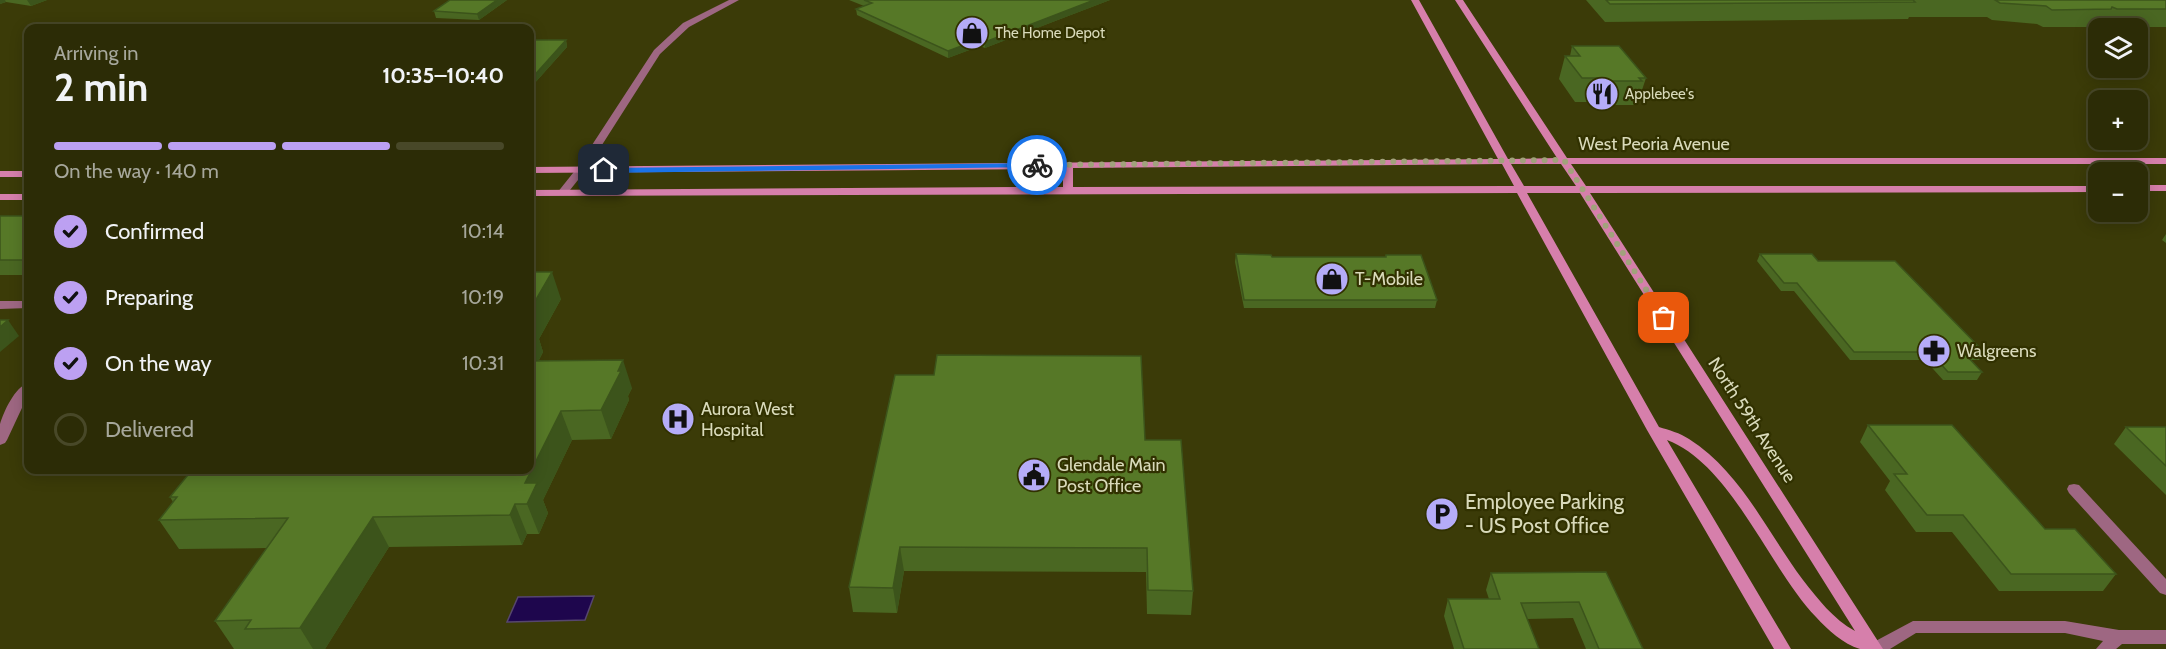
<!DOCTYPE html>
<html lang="en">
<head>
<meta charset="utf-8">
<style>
	body { margin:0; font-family:Cabin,sans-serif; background:#383814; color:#f1f3f6; height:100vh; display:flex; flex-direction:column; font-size:22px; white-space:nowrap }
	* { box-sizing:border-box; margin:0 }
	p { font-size:20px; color:#a6a79b }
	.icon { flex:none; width:33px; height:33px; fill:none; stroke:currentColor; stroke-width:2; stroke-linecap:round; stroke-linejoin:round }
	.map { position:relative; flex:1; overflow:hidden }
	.details { position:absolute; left:24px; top:24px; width:510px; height:450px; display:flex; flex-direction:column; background:#2c2c06; border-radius:12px; box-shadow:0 3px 15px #0003,0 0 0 2px #484828 }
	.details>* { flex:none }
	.fabs { position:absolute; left:2088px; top:18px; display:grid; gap:12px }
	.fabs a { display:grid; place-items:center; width:60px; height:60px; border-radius:12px; background:#2c2c06; box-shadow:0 3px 15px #0003,0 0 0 2px #484828; font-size:30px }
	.pin { position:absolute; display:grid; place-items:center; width:51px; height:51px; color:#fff; margin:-26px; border-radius:12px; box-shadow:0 3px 9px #0006 }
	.courier { position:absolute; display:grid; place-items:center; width:60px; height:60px; margin:-30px; border:4px solid #1a73e8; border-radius:50%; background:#fff; color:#222; box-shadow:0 2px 8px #0007 }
	.headline em { font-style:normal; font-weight:700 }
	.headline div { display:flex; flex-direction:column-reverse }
	.headline { display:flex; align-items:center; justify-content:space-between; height:102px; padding:0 30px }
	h1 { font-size:39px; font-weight:700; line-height:45px }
	.bar { display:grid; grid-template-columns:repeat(4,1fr); gap:9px 6px; align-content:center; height:72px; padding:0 30px }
	.bar i { height:8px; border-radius:4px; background:#484828 }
	.bar .current { background:#bca0f2 }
	.bar p { grid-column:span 4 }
	ol { padding:0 30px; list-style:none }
	li { display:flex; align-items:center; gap:18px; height:66px }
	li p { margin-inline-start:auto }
	li .icon { padding:6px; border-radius:50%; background:#bca0f2; color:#111; stroke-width:4 }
	li:last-child { color:#a6a79b }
	li i { width:33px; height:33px; border:3px solid #484828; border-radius:50% }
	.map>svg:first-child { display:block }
	.water { fill:#1e064d; stroke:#56466e; stroke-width:1.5 }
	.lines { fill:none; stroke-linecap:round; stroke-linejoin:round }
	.street { fill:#9e6782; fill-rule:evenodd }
	.secondary { fill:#d67fab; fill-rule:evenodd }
	.wall { fill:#4a6722 }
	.shaded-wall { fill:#3c541b }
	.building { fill:#567827; stroke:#3c541b; stroke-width:1.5 }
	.route { fill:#1a73e8 }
	.done { stroke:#a2a27c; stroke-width:6; stroke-dasharray:0 10.8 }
	.labels { text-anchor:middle; stroke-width:4.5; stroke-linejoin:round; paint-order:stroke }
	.far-poi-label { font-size:15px; fill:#d9daba; stroke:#313100; text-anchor:start }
	.street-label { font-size:18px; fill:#d9daba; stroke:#313100 }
	.poi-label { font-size:18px; fill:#d9daba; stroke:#313100; text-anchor:start }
	.near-poi-label { font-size:21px; fill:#d9daba; stroke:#313100; text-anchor:start }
</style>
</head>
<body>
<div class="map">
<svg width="2166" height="649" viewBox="0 0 2166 649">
	<rect width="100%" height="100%" fill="#3b3b08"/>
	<path class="water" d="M 594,596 L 585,620 L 507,622 L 518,597 Z"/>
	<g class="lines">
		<path class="street" d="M 729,0 L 739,0 L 689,27 L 660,54 L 586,170 L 566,195 L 558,195 L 557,193 L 577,168 L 654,50 L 683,23 Z
			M 0,301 L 28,301 L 28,308 L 0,309 Z
			M 28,383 L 28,395 L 7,440 L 5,443 L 0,445 C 0,438 0,430 0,424 C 4,411 15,387 28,383 Z
			M 2074,484 L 2079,485 L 2166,579 L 2166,595 L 2160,593 L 2069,493 L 2067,489 L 2069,485 Z
			M 1913,621 L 2065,621 L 2119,630 L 2166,630 L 2166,644 L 2122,644 L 2116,649 L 2096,649 L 2103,641 L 2065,633 L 1916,633 L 1890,649 L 1868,649 L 1870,644 Z"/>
		<path class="secondary" d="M 1411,0 L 1419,0 L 1508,159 L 1557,158 L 1455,0 L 1463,0 L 1567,158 L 2166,158 L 2166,164 L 1571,164 L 1586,186 L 2098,186 L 2098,192 L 1590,193 L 1883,649 C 1876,649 1867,649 1860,649 C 1843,644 1828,630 1816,617 C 1768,567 1732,465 1667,440 L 1791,649 L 1774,649 L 1647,430 L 1517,193 L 530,196 L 530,190 L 1036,187 L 1036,169 L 530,173 L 530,167 L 1498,159 ZM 1502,164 L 1514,186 L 1073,187 L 1073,168 ZM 1511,164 L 1561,164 L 1576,186 L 1524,186 ZM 1046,168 L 1063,168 L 1063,187 L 1046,187 ZM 1527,193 L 1580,193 L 1855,631 C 1833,619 1818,599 1803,580 C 1767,532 1741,472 1689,439 C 1680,433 1669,430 1659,427 Z
			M 0,171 L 28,171 L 28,177 L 0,177 Z
			M 2138,185 L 2166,185 L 2166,191 L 2138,191 Z
			M 0,194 L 28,194 L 28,200 L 0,200 Z"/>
	</g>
	<path class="wall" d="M 0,0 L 47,0 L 31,6 L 6,2 L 0,4 Z
		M 450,0 L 507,0 L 479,20 L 436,18 L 434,11 Z
		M 849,0 L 1110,0 L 985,48 L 980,46 L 948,58 L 857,15 L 856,9 L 864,6 Z
		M 1586,0 L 2166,0 L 2166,27 L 2108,27 L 2103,24 L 2101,27 L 2043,27 L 2037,24 L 1992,20 L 1987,17 L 1909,17 L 1908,19 L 1605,22 Z
		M 530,40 L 566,40 L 567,47 L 533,85 L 530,85 Z
		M 1572,46 L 1646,78 L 1638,102 L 1636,102 L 1635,105 L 1593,105 L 1591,102 L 1575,102 L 1559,79 L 1565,56 L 1570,56 Z
		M 0,216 L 28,216 L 28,275 L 0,275 Z
		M 2166,234 L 2166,243 L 2162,240 Z
		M 1236,254 L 1272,257 L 1385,257 L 1386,255 L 1437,300 L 1435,308 L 1244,308 L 1235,262 Z
		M 1760,254 L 1818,261 L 1984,352 L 1979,360 L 1971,360 L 1982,372 L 1977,380 L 1943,380 L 1925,360 L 1850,360 L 1794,291 L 1781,291 L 1757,261 Z
		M 530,272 L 561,299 L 539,339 L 543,352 L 539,360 L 632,388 L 628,396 L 629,400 L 611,439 L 572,440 L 543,500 L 548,513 L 539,534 L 527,534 L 522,545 L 389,547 L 325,649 L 234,649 L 215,621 L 267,548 L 179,549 L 159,520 L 173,502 L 170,497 L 530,470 Z
		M 895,375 L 1145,440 L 1193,591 L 1191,615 L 1147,614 L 1146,572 L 904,571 L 897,613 L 853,612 L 849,587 Z
		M 1868,425 L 2045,529 L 2116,574 L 2103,591 L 1999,591 L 1952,532 L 1916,532 L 1885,490 L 1890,481 L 1860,442 Z
		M 2126,427 L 2166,427 L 2166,495 L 2114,444 Z
		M 1606,572 L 1643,649 L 1586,649 L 1573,618 L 1527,619 L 1539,649 L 1454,649 L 1444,616 L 1448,599 L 1489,599 L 1486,590 L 1491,573 Z"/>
	<path class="shaded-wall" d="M 0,0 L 5,0 L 6,2 L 0,4 Z
		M 27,0 L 47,0 L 31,6 Z
		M 497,0 L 507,0 L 479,20 L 477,14 Z
		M 1094,0 L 1110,0 L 985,48 L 985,42 Z
		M 980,39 L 980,46 L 948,58 L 948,51 Z
		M 566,40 L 567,47 L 533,85 L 531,79 Z
		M 552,272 L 561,299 L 539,339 L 543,352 L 530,377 L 530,310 Z
		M 8,320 L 19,336 L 0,352 L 0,327 Z
		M 623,360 L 632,388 L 628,396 L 629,400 L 611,439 L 601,410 Z
		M 561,411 L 572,440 L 543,500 L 548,513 L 539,534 L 527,504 L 525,483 Z
		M 515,504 L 527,534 L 522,545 L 510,515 Z
		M 373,517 L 389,547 L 325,649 L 313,649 L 300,628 Z
		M 900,547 L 904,571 L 897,613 L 893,588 Z"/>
	<path class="building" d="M 450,0 L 497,0 L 477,14 L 434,11 Z
		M 864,0 L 1094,0 L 985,42 L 980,39 L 948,51 L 856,9 L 872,3 Z
		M 1606,0 L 1913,0 L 1915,2 L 1610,4 Z
		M 1995,0 L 2166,0 L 2166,9 L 2117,9 L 2112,7 L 2111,9 L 2052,10 L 2046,6 L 2000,3 Z
		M 530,40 L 566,40 L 531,79 L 530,79 Z
		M 1572,46 L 1619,46 L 1646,78 L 1639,78 L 1642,81 L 1600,81 L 1597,78 L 1582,78 L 1565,56 L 1580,56 Z
		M 0,216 L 28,216 L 28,260 L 0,260 Z
		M 1236,254 L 1271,255 L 1272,257 L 1386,257 L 1386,255 L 1421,255 L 1437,300 L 1244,300 Z
		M 1760,254 L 1812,254 L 1818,261 L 1895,261 L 1984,352 L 1963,352 L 1982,372 L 1948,372 L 1930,352 L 1854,352 L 1797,283 L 1784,283 Z
		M 530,272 L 552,272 L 530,310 Z
		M 0,320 L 8,320 L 0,327 Z
		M 530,324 L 534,324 L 530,331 Z
		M 937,355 L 1141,356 L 1145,440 L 1181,440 L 1193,591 L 1148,590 L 1147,548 L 900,547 L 893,588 L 849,587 L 895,375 L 934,375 Z
		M 623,360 L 618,371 L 621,371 L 601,410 L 561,411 L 525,483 L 537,483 L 527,504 L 515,504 L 510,515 L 373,517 L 300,628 L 245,629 L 251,620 L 215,621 L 288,518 L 159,520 L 177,497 L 170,497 L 192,470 L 530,470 L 530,361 Z
		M 1868,425 L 1952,425 L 2045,529 L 2075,529 L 2116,574 L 2011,574 L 1963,515 L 1927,515 L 1894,474 L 1907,474 Z
		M 2126,427 L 2166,427 L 2166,466 Z
		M 1606,572 L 1643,649 L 1599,649 L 1579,602 L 1521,603 L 1539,649 L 1464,649 L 1448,599 L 1500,599 L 1491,573 Z"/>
	<path class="route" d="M 1037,163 L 1040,164 L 1040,167 L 604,173 L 600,170 L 604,168 Z"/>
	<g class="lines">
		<path class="done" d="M 1037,165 L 1564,160 L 1664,318"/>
	</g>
	<defs>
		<symbol id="shop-disc" viewBox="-11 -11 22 22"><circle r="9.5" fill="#b5acf8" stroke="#313100"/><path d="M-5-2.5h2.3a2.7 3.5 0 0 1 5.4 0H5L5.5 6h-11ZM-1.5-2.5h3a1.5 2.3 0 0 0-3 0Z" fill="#111"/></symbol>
		<symbol id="restaurant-disc" viewBox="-11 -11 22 22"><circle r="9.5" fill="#b5acf8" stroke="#313100"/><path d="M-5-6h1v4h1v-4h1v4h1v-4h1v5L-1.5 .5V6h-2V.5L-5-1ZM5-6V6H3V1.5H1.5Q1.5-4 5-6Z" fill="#111"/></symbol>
		<symbol id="pharmacy-disc" viewBox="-11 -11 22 22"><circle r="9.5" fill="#b5acf8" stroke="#313100"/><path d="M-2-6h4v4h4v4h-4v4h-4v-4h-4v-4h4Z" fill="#111"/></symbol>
		<symbol id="hospital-disc" viewBox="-11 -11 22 22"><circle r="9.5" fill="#b5acf8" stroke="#313100"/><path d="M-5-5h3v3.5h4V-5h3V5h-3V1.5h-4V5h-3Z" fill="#111"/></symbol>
		<symbol id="civic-disc" viewBox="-11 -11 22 22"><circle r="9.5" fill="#b5acf8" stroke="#313100"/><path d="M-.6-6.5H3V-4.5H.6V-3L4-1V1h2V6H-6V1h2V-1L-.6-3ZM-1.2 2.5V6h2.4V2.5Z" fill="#111"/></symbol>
		<symbol id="parking-disc" viewBox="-11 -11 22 22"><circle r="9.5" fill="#b5acf8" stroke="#313100"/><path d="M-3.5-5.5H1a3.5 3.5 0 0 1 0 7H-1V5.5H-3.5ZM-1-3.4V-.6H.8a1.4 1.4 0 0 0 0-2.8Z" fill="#111"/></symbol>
	</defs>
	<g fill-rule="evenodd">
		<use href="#shop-disc" x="953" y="14" width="38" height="38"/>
		<use href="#restaurant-disc" x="1583" y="75" width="38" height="38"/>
		<use href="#shop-disc" x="1313" y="260" width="38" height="38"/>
		<use href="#pharmacy-disc" x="1915" y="332" width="38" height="38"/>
		<use href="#hospital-disc" x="659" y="400" width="38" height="38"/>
		<use href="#civic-disc" x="1015" y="456" width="38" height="38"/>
		<use href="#parking-disc" x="1423" y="495" width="38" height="38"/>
	</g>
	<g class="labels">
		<g class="far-poi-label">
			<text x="995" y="38">The Home Depot</text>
			<text x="1625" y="99">Applebee's</text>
		</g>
		<g class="street-label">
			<text x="1654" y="150">West Peoria Avenue</text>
			<text transform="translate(1752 420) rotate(57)" y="6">North 59th Avenue</text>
		</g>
		<g class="poi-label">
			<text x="1355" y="285">T-Mobile</text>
			<text x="1957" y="357">Walgreens</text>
			<text x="701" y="415">Aurora West<tspan x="701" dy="21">Hospital</tspan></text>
			<text x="1057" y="471">Glendale Main<tspan x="1057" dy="21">Post Office</tspan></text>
		</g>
		<g class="near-poi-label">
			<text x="1465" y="509">Employee Parking<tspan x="1465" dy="24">- US Post Office</tspan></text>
		</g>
	</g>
</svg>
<div class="fabs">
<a><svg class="icon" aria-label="layers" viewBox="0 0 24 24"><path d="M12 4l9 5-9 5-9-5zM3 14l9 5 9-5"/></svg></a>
<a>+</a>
<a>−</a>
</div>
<div class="pin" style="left:1664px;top:318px;background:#ea580c"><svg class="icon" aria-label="bag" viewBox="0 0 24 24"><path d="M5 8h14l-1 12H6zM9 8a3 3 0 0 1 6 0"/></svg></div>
<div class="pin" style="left:604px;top:170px;background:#1f2937"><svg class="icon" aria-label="home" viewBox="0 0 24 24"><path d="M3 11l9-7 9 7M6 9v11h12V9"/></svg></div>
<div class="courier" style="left:1037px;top:165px"><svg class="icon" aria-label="bike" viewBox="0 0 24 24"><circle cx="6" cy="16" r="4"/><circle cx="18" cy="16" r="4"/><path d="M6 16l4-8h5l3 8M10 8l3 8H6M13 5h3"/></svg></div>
<section class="details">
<div class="headline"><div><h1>2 min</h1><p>Arriving in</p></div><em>10:35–10:40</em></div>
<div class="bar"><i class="current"></i><i class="current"></i><i class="current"></i><i></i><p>On the way · 140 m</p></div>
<ol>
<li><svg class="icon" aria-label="check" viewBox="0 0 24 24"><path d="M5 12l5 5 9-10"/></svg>Confirmed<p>10:14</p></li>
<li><svg class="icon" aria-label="check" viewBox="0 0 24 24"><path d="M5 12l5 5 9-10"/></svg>Preparing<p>10:19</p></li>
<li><svg class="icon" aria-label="check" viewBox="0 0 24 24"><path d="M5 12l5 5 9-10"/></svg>On the way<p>10:31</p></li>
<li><i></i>Delivered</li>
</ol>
</section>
</div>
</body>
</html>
